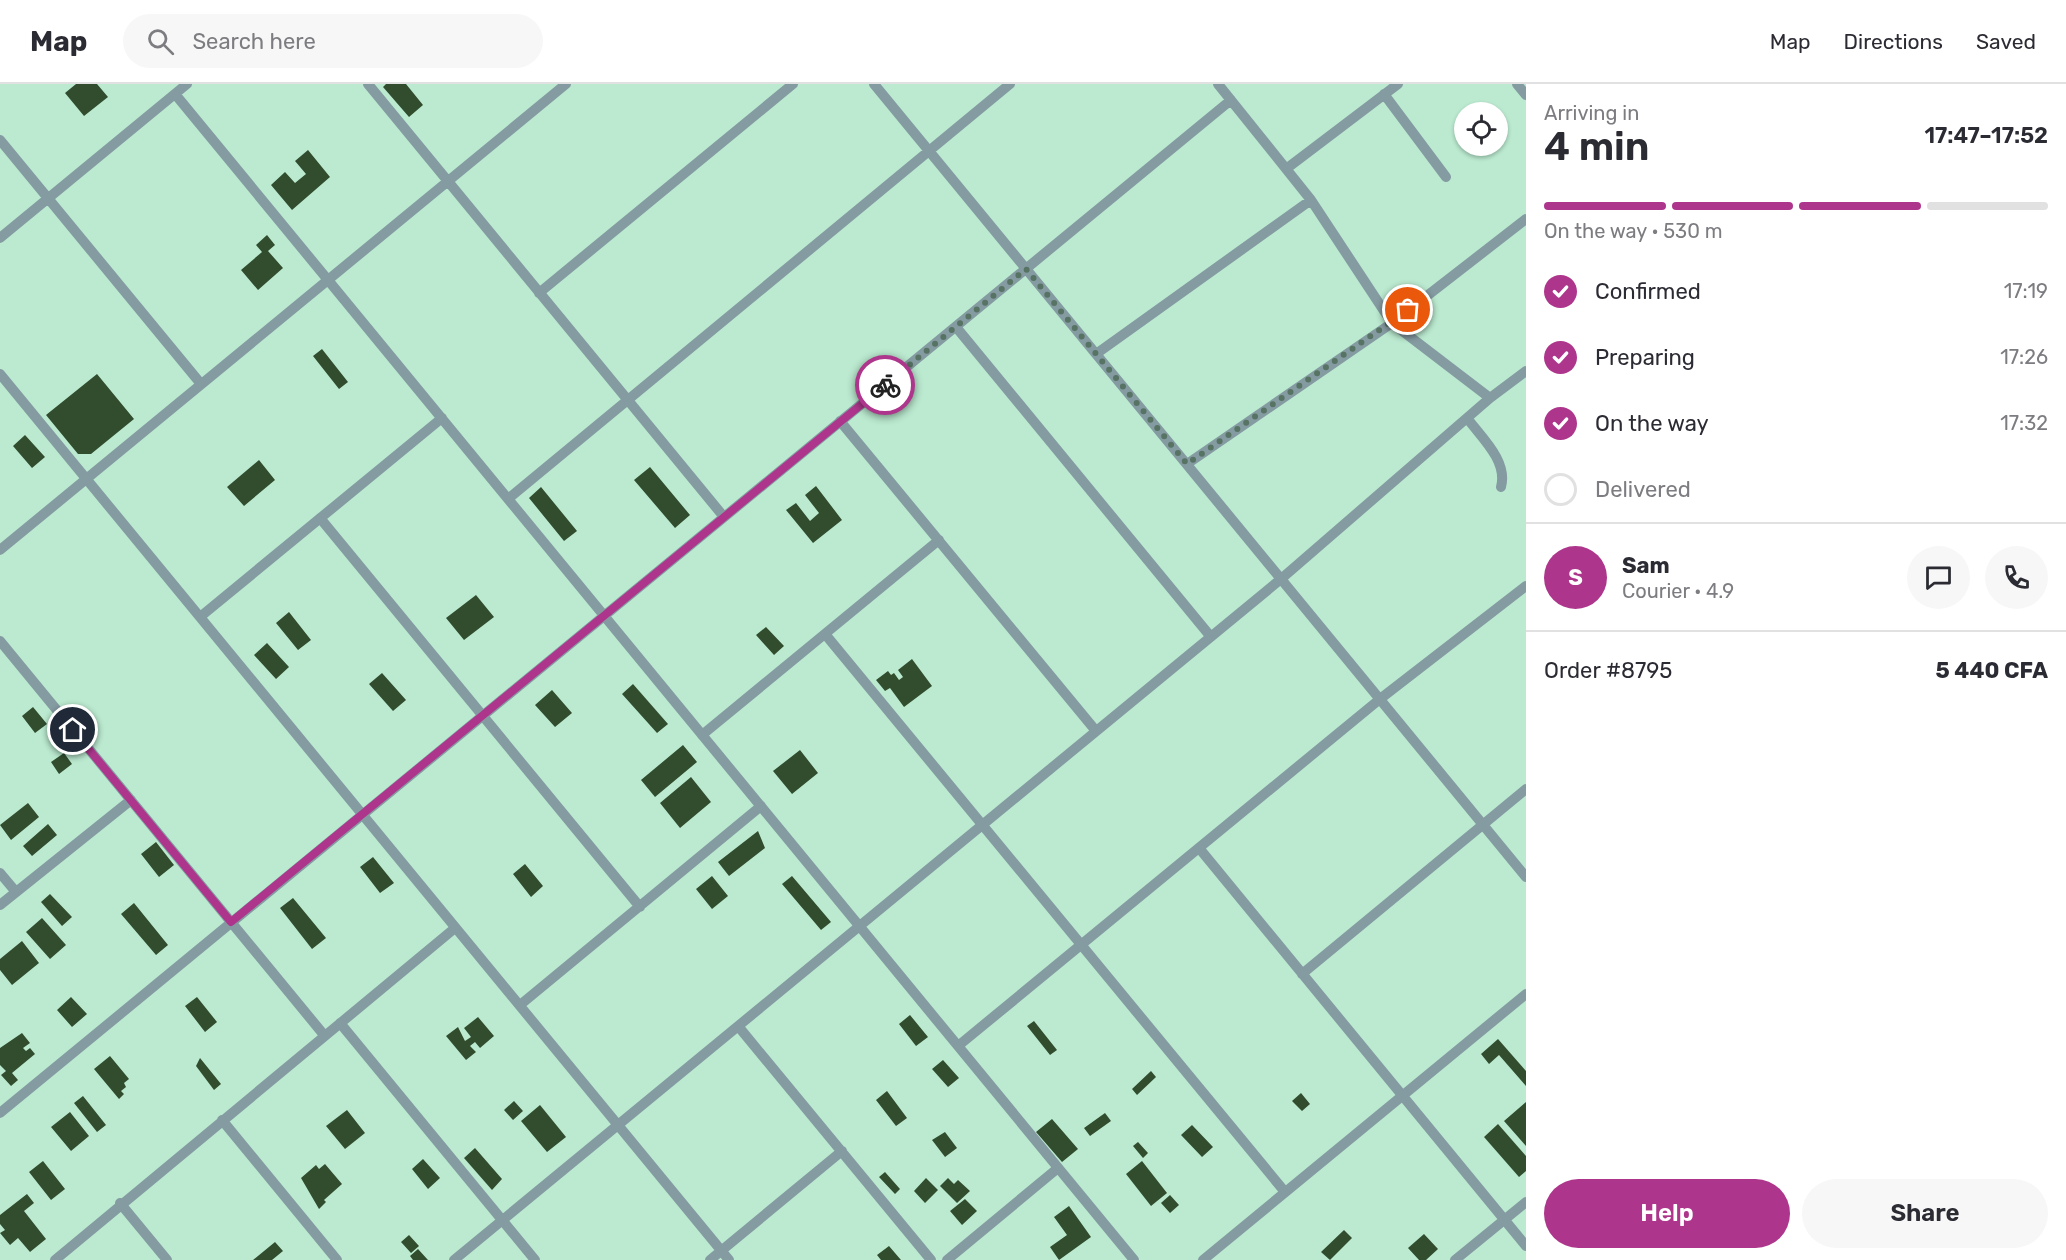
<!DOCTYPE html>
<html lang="en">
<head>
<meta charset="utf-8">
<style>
	body { margin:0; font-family:Rubik,sans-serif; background:#f7f7f7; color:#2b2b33; height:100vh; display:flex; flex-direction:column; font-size:22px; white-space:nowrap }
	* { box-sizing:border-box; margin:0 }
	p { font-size:20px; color:#7c7c81 }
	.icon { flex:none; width:33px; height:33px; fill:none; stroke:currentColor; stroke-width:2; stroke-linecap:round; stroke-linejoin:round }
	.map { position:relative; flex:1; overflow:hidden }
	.details { display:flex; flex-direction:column; background:#fff; width:540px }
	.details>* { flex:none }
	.controls { position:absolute; left:1454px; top:18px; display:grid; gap:12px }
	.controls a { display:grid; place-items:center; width:54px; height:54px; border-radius:50%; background:#fff; box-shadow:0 2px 4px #0004; font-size:30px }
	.pin { position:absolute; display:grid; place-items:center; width:51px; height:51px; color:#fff; margin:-26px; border:3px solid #fff; border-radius:50%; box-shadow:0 2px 6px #0007 }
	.courier { position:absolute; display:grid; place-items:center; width:60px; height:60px; margin:-30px; border:4px solid #ad368c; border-radius:50%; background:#fff; color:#222; box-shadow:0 2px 8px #0007 }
	.headline em { font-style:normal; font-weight:600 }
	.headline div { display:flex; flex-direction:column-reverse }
	.headline { display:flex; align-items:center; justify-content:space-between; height:102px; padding:0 18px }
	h1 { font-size:39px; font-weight:600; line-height:45px }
	.bar { display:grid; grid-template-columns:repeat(4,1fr); gap:9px 6px; align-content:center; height:72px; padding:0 18px }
	.bar i { height:8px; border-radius:4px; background:#e1e1e2 }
	.bar .on { background:#ad368c }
	.bar p { grid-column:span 4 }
	.line { display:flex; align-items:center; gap:15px; padding:0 18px; border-top:2px solid #e1e1e2 }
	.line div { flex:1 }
	.round { display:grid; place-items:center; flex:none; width:63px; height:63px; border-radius:32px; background:#f7f7f7 }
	ol { padding:0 18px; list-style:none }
	li { display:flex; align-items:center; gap:18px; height:66px }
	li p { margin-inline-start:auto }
	li .icon { padding:6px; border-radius:50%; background:#ad368c; color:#fff; stroke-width:4 }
	li:last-child { color:#7c7c81 }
	li i { width:33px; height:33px; border:3px solid #e1e1e2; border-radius:50% }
	.button { display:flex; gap:12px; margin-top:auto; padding:12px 18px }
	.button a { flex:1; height:69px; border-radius:36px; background:#ad368c; color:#fff; font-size:24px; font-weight:600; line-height:69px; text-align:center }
	.button a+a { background:#f7f7f7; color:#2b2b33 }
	header { display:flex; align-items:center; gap:36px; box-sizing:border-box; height:84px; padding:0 30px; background:#fff; border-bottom:2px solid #e1e1e2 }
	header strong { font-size:28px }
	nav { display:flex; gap:33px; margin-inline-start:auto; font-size:21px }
	.search { width:420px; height:54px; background:#f7f7f7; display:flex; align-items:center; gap:15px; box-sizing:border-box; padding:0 21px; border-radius:33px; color:#7c7c81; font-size:22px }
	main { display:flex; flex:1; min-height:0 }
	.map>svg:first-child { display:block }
	.building { fill:#324d2e }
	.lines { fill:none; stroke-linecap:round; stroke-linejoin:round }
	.minor { stroke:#859ba2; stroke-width:10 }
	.done { stroke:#577363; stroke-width:6; stroke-dasharray:0 10.8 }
	.route { stroke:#ad368c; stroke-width:8 }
</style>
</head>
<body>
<header>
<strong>Map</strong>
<div class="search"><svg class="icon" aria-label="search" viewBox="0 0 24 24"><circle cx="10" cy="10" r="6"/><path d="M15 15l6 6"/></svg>Search here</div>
<nav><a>Map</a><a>Directions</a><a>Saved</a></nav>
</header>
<main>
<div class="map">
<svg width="1526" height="1176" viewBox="0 0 1526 1176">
	<rect width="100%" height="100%" fill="#bbead0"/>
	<path class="building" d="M 76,0 L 97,0 L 108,13 L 84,32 L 65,9 Z
		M 386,0 L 406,0 L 423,21 L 409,33 L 383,3 Z
		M 308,66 L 330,93 L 292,126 L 271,101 L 285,88 L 295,99 L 306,90 L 295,77 Z
		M 267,151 L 275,161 L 268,167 L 283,184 L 258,206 L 241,186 L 262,168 L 256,161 Z
		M 322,265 L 348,298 L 339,305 L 313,272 Z
		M 97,290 L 134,335 L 91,370 L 78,370 L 46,331 Z
		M 25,351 L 45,373 L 32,384 L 13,362 Z
		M 259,376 L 275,396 L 244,422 L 227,403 Z
		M 650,383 L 690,431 L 675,444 L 634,396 Z
		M 816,402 L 842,436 L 813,459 L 786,426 L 796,419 L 810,437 L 819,429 L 805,411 Z
		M 541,403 L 577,447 L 564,457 L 529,414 Z
		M 476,511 L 494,533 L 464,556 L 446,534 Z
		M 289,528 L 311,556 L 298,566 L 276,539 Z
		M 766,543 L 784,562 L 774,571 L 756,551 Z
		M 267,559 L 289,583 L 276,595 L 254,571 Z
		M 912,575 L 932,602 L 904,623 L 890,604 L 885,607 L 876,596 L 888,587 L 891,591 L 894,589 L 899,596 L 903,593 L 898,586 Z
		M 382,589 L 406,616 L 393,627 L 369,600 Z
		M 633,600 L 668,640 L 657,649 L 622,610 Z
		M 552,606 L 572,629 L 555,643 L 535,621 Z
		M 33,623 L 47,640 L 35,649 L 22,632 Z
		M 683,661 L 697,678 L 655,713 L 641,696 Z
		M 800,666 L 818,689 L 792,710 L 773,687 Z
		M 64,669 L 72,680 L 59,690 L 51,678 Z
		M 691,693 L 711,718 L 680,744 L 660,719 Z
		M 28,719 L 39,733 L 11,756 L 0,741 Z
		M 48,740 L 57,751 L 32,772 L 23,762 Z
		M 758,747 L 765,764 L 729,792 L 718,778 Z
		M 156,758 L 174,781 L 159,793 L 141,770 Z
		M 373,773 L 394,799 L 380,809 L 360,783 Z
		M 525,780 L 543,802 L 531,813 L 513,790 Z
		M 712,792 L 728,812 L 712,825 L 696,805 Z
		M 792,792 L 831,838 L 821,846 L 782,800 Z
		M 50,810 L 72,833 L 62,842 L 41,818 Z
		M 293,814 L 326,854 L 312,865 L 280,824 Z
		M 134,819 L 168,861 L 156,871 L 121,830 Z
		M 42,834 L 66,861 L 50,875 L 26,848 Z
		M 22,857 L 39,879 L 12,901 L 0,886 L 0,875 Z
		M 71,913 L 87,930 L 72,943 L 57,926 Z
		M 197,913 L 217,938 L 205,948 L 185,922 Z
		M 910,931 L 928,953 L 916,962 L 899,940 Z
		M 478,933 L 494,952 L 480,964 L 475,958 L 470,962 L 476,968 L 466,976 L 446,952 L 458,943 L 465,957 L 471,953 L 464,944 Z
		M 1034,937 L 1057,966 L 1050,971 L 1027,942 Z
		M 22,949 L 30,959 L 23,964 L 26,967 L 30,964 L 35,970 L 12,989 L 18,996 L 11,1002 L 1,991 L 6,987 L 0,981 L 0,964 Z
		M 1498,955 L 1526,987 L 1526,1002 L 1499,971 L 1489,980 L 1481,970 Z
		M 110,972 L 129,995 L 124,999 L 126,1003 L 121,1007 L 124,1010 L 119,1015 L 94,985 Z
		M 200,974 L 221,1000 L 214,1006 L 196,982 Z
		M 943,976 L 959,994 L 948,1003 L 932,985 Z
		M 1151,987 L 1156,993 L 1137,1011 L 1132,1005 Z
		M 887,1007 L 907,1034 L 896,1042 L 876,1016 Z
		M 1301,1009 L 1310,1020 L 1302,1027 L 1292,1017 Z
		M 83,1012 L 106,1041 L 97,1048 L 74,1019 Z
		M 514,1017 L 523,1027 L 513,1036 L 504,1026 Z
		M 1526,1018 L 1526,1062 L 1504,1037 Z
		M 540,1021 L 566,1053 L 547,1068 L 521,1037 Z
		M 347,1026 L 365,1049 L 345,1065 L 326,1042 Z
		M 70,1028 L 89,1052 L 71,1067 L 51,1043 Z
		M 1105,1029 L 1111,1037 L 1090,1052 L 1084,1044 Z
		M 1052,1035 L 1078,1065 L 1062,1078 L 1036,1048 Z
		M 1498,1040 L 1526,1072 L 1526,1087 L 1519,1093 L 1484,1053 Z
		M 1192,1041 L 1213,1063 L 1202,1073 L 1181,1051 Z
		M 945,1048 L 957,1064 L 945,1073 L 932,1056 Z
		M 1138,1058 L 1148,1069 L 1143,1074 L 1133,1062 Z
		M 475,1064 L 502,1095 L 492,1106 L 464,1074 Z
		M 423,1075 L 440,1094 L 428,1105 L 412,1085 Z
		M 43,1077 L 65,1105 L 51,1116 L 29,1088 Z
		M 1142,1077 L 1167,1109 L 1151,1122 L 1126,1090 Z
		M 325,1080 L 342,1100 L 324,1116 L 326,1118 L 319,1125 L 301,1094 L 316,1081 L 319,1085 Z
		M 885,1088 L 900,1105 L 895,1110 L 879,1093 Z
		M 926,1094 L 938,1106 L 925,1119 L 914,1107 Z
		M 948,1094 L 954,1100 L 958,1096 L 970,1107 L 957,1119 L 940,1102 Z
		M 27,1110 L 34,1119 L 24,1127 L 46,1155 L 30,1168 L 18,1154 L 10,1161 L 0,1149 L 5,1146 L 0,1140 L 0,1131 Z
		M 1170,1111 L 1179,1121 L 1170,1129 L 1161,1119 Z
		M 965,1115 L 977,1127 L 962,1141 L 950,1127 Z
		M 1069,1122 L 1091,1153 L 1059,1176 L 1050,1163 L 1067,1151 L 1054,1133 Z
		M 1344,1146 L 1352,1154 L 1330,1176 L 1321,1168 Z
		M 1424,1150 L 1438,1165 L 1426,1176 L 1419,1176 L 1408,1164 Z
		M 409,1151 L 419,1162 L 411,1169 L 401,1158 Z
		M 275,1158 L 283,1167 L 272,1176 L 253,1176 Z
		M 889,1162 L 901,1176 L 881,1176 L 877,1171 Z
		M 418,1165 L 428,1176 L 413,1176 L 410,1172 Z"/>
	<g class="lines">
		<path class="minor" d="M 368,0 L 724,433
			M 874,0 L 1526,793
			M 1218,0 L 1311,116 L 1392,239 L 1490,314
			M 1517,0 L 1526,11
			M 175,10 L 1134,1176
			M 1384,10 L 1446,93
			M 0,56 L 201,300
			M 1286,85 L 1398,0
			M 0,154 L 187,0
			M 539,209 L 793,0
			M 956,243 L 1211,553
			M 1096,270 L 1311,116
			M 0,290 L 729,1176
			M 1467,334 C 1482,354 1508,377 1501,403
			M 840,337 L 1096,647
			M 1187,380 L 1392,239 L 1526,135
			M 508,415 L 1010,0
			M 320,434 L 640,823
			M 0,466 L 566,0
			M 200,533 L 442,334
			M 825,550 L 1285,1108
			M 0,557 L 324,951
			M 702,651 L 939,456
			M 1199,764 L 1526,1162
			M 0,789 L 16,808
			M 0,821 L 131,716
			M 1302,890 L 1526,705
			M 520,921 L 761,722
			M 340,939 L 535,1176
			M 738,942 L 931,1176
			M 958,962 L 1380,615 L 1526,502
			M 0,1029 L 1231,16
			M 222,1036 L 337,1176
			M 120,1119 L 167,1176
			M 55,1176 L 455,844
			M 454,1176 L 1281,495 L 1490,314 L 1526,287
			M 710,1176 L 842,1067
			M 947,1176 L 1058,1084
			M 1203,1176 L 1526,910
			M 1455,1176 L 1526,1118"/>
	</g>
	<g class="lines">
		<path class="done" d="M 885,301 L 1026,185 L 1187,380 L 1408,226"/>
		<path class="route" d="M 73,646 L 231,838 L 885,301"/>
	</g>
</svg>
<div class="controls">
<a><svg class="icon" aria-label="locate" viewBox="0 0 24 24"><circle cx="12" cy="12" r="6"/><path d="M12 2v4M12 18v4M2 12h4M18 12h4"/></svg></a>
</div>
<div class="pin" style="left:1408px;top:226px;background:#ea580c"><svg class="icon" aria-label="bag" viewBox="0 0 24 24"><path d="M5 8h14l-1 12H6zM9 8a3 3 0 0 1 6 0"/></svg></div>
<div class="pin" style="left:73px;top:646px;background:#1f2937"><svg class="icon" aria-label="home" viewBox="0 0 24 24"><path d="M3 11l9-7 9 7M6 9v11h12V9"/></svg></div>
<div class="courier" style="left:885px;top:301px"><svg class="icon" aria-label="bike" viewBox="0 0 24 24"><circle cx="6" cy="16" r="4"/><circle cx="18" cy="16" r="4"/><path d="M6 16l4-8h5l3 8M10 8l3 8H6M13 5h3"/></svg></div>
</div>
<section class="details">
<div class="headline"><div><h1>4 min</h1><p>Arriving in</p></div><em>17:47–17:52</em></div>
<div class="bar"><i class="on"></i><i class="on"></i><i class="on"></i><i></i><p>On the way · 530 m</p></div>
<ol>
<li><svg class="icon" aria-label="check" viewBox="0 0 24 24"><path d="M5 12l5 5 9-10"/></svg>Confirmed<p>17:19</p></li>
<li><svg class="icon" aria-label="check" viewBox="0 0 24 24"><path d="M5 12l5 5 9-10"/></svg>Preparing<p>17:26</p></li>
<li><svg class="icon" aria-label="check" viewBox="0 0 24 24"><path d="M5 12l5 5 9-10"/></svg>On the way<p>17:32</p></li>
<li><i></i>Delivered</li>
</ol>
<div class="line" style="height:108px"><b class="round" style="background:#ad368c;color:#fff">S</b><div><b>Sam</b><p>Courier · 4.9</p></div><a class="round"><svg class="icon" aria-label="chat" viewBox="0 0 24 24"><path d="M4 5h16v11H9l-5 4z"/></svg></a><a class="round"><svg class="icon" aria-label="phone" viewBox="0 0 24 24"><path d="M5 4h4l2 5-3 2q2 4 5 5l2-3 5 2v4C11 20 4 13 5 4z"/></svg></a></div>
<div class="line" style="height:78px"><div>Order #8795</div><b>5 440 CFA</b></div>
<div class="button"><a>Help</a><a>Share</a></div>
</section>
</main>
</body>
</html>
